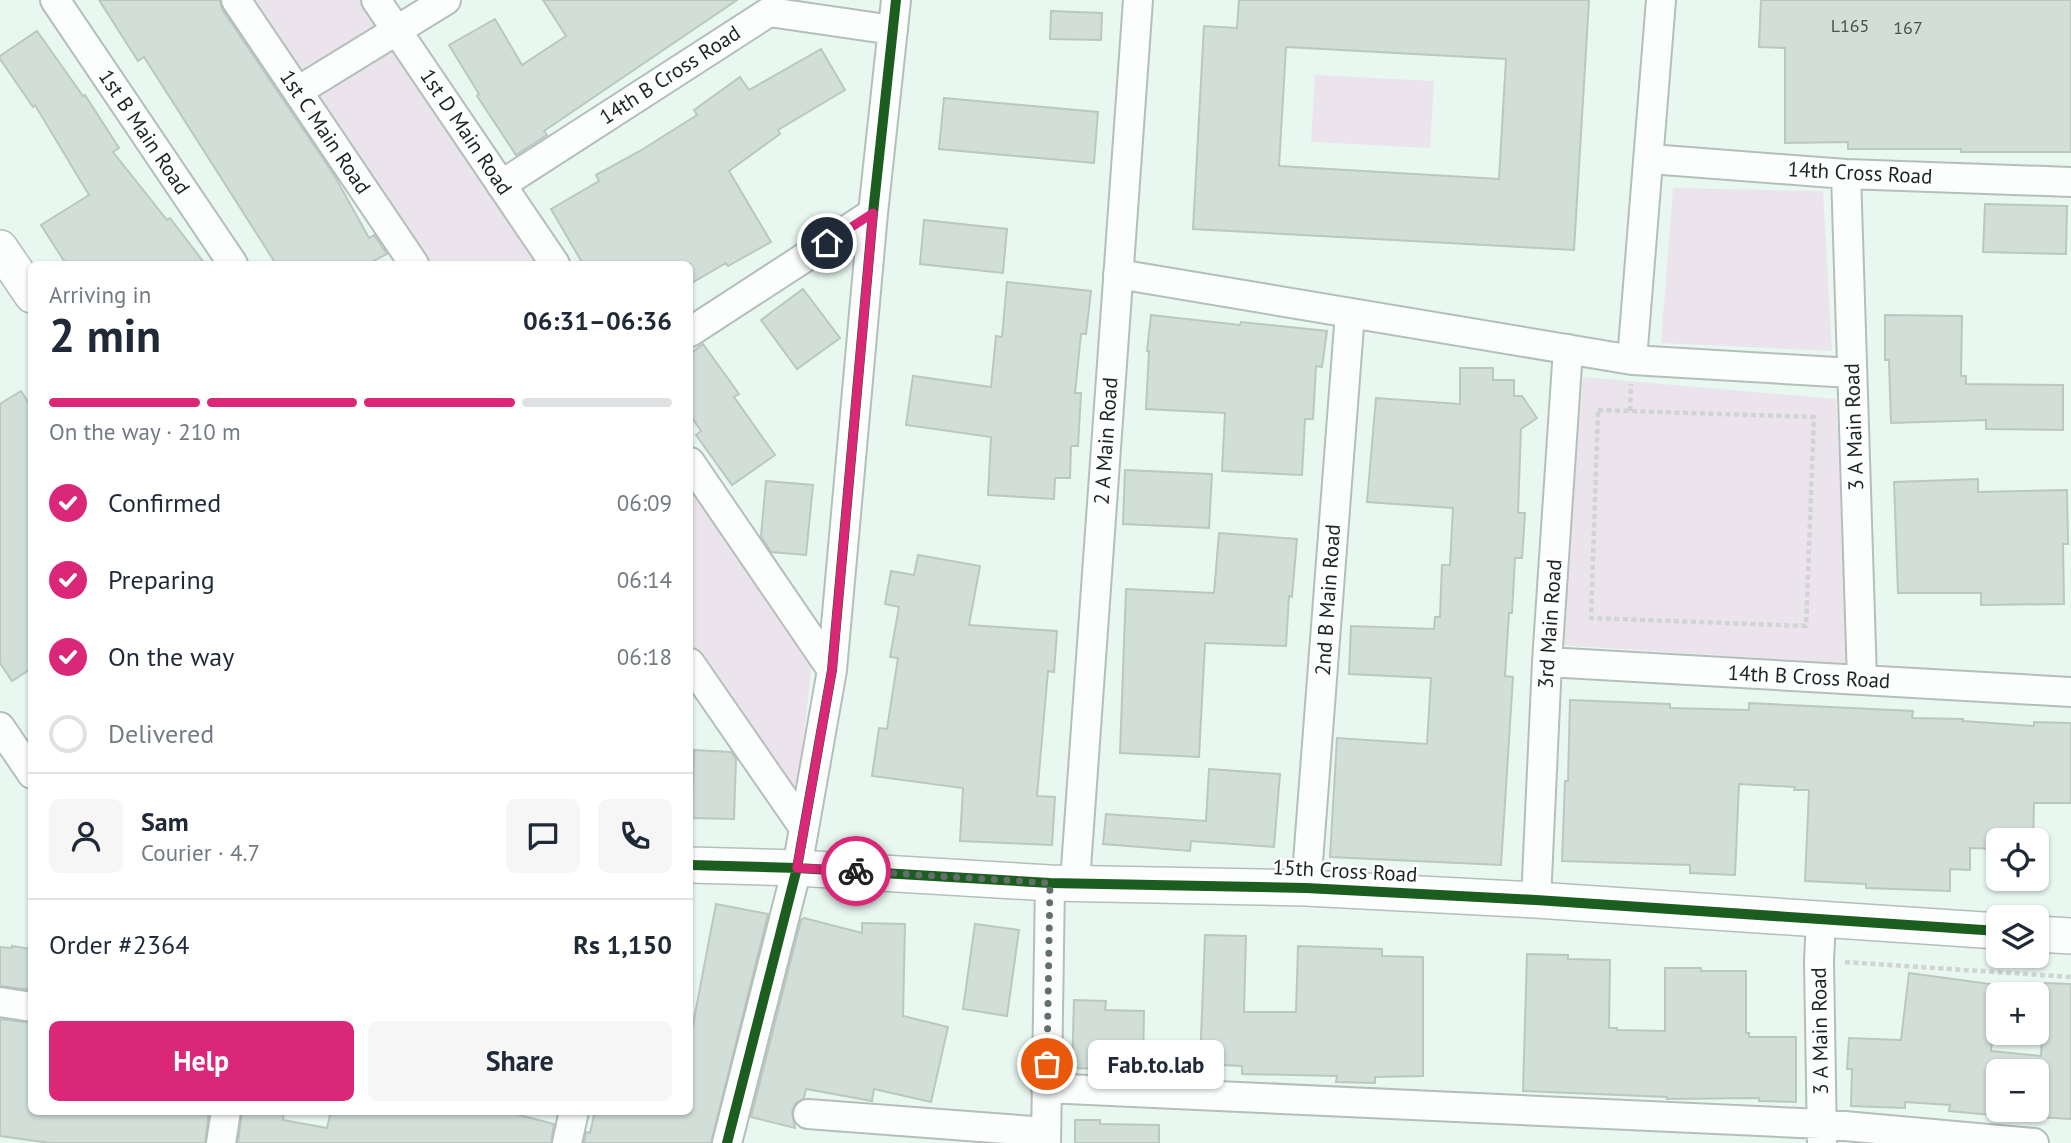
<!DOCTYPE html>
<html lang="en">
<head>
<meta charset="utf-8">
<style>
	body { margin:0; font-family:"PT Sans",sans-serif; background:#f6f6f7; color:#1f2937; height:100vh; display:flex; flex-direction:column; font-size:26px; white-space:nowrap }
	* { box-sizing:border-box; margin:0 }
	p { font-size:23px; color:#747a83 }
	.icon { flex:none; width:38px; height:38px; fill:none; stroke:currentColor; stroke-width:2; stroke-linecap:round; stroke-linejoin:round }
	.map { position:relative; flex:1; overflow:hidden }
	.sheet { position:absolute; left:28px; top:261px; width:665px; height:854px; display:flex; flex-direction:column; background:#fff; border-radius:10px; box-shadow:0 2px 5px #0004 }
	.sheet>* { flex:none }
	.fabs { position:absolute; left:1986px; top:828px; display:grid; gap:14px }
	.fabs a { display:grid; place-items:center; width:63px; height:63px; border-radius:10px; background:#fff; box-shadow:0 2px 5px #0004; font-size:35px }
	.pin { position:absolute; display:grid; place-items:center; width:60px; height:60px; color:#fff; margin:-30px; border:4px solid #fff; border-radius:50%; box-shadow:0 2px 7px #0007 }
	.courier { position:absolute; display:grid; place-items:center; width:70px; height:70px; margin:-35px; border:5px solid #db2777; border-radius:50%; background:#fff; color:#222; box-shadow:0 2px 9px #0007 }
	.bubble { position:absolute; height:49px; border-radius:10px; background:#fff; box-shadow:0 2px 5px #0004; font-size:23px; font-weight:800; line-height:49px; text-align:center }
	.head em { font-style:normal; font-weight:800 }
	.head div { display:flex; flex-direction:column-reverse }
	.head { display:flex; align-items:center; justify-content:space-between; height:119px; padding:0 21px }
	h1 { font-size:46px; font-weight:800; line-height:52px }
	.bar { display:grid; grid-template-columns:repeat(4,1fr); gap:10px 7px; align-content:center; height:84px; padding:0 21px }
	.bar i { height:9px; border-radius:5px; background:#e0e1e3 }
	.bar .active { background:#db2777 }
	.bar p { grid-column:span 4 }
	.line { display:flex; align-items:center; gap:18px; padding:0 21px; border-top:2px solid #e0e1e3 }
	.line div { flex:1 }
	.round { display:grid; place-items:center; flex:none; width:74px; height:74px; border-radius:10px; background:#f6f6f7 }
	ol { padding:0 21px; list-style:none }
	li { display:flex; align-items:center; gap:21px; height:77px }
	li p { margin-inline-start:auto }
	li .icon { padding:7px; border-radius:50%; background:#db2777; color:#fff; stroke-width:4 }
	li:last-child { color:#747a83 }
	li i { width:38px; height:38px; border:4px solid #e0e1e3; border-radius:50% }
	.button { display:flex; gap:14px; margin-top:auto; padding:14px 21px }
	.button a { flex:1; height:80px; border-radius:10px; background:#db2777; color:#fff; font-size:28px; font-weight:800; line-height:80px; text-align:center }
	.button a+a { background:#f6f6f7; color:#1f2937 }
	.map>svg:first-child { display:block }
	.green { fill:#ece4ed }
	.building { fill:#d2ded8; stroke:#bbc7c1; stroke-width:2; fill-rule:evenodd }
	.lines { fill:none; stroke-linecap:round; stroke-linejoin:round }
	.minor-casing { stroke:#b4bfba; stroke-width:32 }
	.tertiary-casing { stroke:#b4bfba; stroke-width:38 }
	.path { stroke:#d0d4d2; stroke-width:4.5; stroke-dasharray:5 3.5; stroke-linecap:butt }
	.minor { stroke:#fcfefd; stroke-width:28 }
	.tertiary { stroke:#fcfefd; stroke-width:35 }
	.cycleway-casing { stroke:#fff; stroke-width:15 }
	.cycleway { stroke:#1b5e20; stroke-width:10 }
	.done { stroke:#636f69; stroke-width:7; stroke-dasharray:0 12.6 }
	.route { stroke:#db2777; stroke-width:9 }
	.labels { text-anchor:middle; stroke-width:5; stroke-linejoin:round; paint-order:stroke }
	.number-label { font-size:18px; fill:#4a544f }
	.street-label { font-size:21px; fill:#1c2621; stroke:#fff }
</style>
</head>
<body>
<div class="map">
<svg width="2071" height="1143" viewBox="0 0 2071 1143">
	<rect width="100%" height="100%" fill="#e8f7f0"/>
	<path class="green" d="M 248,0 L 365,0 L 383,26 L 299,75 Z
		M 393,43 L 542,260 L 536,264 L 425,264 L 311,98 Z
		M 1315,75 L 1434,81 L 1430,148 L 1311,142 Z
		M 1673,188 L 1823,191 L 1832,351 L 1661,343 Z
		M 1583,377 L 1836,399 L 1850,664 L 1560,645 Z
		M 690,484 L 812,665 L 797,793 L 690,642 Z"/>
	<path class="building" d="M 99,0 L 220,0 L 222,9 L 334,175 L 369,238 L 374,235 L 387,254 L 368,264 L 276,264 L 144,57 L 138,61 Z
		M 543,0 L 737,0 L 544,131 L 547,135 L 516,155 L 477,96 L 479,94 L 449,45 L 495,19 L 522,65 L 566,36 Z
		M 1239,0 L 1589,0 L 1574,250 L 1193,229 L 1204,26 L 1237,28 ZM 1286,47 L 1506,59 L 1499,179 L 1279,166 Z
		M 1761,0 L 2071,0 L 2071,152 L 1961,152 L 1961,149 L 1848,149 L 1848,142 L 1785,143 L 1785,48 L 1759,47 Z
		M 1051,11 L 1102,13 L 1101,40 L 1050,39 Z
		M 37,31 L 83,96 L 85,95 L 119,148 L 113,152 L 167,220 L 170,218 L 205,264 L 66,264 L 41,225 L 89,195 L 35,105 L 33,107 L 0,59 L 0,56 Z
		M 821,49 L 845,90 L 778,130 L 780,134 L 729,171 L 771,242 L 728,266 L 726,263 L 690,284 L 690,264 L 583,264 L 551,209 L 599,181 L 596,175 L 640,151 L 697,115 L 694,110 L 740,77 L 749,90 Z
		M 944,98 L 1098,112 L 1094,163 L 939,149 Z
		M 1985,204 L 2067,206 L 2066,254 L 1983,252 Z
		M 924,220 L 1007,229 L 1003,273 L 920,264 Z
		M 1007,282 L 1091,291 L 1086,334 L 1081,334 L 1075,393 L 1081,393 L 1078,446 L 1071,446 L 1070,478 L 1055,478 L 1054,499 L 988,495 L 991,437 L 906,425 L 913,376 L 991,387 L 996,336 L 1002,337 Z
		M 803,289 L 840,338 L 797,369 L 761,320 Z
		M 1151,315 L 1240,325 L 1241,322 L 1327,331 L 1322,367 L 1316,366 L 1313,419 L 1305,419 L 1302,475 L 1222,471 L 1225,413 L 1146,409 L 1149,351 L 1147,351 Z
		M 1885,315 L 1962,316 L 1961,376 L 1966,376 L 1966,384 L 2063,385 L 2063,430 L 1986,429 L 1986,420 L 1891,423 L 1889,360 L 1885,360 Z
		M 703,344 L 739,394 L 734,397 L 775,455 L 732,485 L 696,435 L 701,431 L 690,415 L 690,354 Z
		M 1460,368 L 1493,368 L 1493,380 L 1514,380 L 1514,396 L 1522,396 L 1537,418 L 1521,429 L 1518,513 L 1525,513 L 1522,558 L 1515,558 L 1512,613 L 1509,613 L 1505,676 L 1513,677 L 1501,865 L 1330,857 L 1337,738 L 1427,744 L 1431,678 L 1349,674 L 1351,626 L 1434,629 L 1435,617 L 1440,617 L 1442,565 L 1450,565 L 1453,508 L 1367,502 L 1376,398 L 1460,404 Z
		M 21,391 L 32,408 L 32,668 L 12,681 L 0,663 L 0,404 Z
		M 1125,470 L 1212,474 L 1209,528 L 1123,524 Z
		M 1978,479 L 1978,492 L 2067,490 L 2068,544 L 2063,544 L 2064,604 L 1981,605 L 1981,593 L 1898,593 L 1894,482 Z
		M 766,481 L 813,485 L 806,555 L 771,552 L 761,536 Z
		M 1219,533 L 1297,539 L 1292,597 L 1289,596 L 1286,646 L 1205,643 L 1199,757 L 1120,753 L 1126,589 L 1214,593 Z
		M 918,555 L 980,566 L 969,625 L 1057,631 L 1054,672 L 1048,671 L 1037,796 L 1055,797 L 1052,845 L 960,841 L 963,788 L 872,776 L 879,728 L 887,729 L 898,658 L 890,657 L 899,607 L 885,604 L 891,571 L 914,575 Z
		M 1570,700 L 1670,704 L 1670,708 L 1749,710 L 1749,703 L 1913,711 L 1912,718 L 1963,719 L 1963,721 L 2034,726 L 2034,722 L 2071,723 L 2071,803 L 2034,803 L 2033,840 L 1998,840 L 1998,849 L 1970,848 L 1970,870 L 1950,869 L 1950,891 L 1866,888 L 1866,884 L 1805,881 L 1809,790 L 1794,790 L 1795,787 L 1739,784 L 1735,875 L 1690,873 L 1690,865 L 1562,861 L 1565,781 L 1568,781 Z
		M 694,750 L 731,752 L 736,759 L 734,819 L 692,818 Z
		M 1209,769 L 1280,774 L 1274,847 L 1191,841 L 1190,851 L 1103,844 L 1106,814 L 1206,821 Z
		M 716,904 L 768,914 L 711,1143 L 584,1143 L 586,1132 L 590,1133 L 595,1111 L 690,1111 L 690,1040 Z
		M 804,918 L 862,933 L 862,923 L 905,924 L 903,1016 L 948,1027 L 931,1102 L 874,1089 L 872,1101 L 806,1089 L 804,1098 L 795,1104 L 792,1112 L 795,1128 L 751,1117 L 801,920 Z
		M 975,924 L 1019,930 L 1007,1016 L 963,1009 Z
		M 1205,935 L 1246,936 L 1244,1012 L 1296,1012 L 1298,946 L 1382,949 L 1382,956 L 1423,957 L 1423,1076 L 1375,1077 L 1375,1083 L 1336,1082 L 1337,1076 L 1242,1074 L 1242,1066 L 1200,1064 Z
		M 12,946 L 32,949 L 32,990 L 0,986 L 0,947 L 12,948 Z
		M 1527,954 L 1568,955 L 1568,959 L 1610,960 L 1609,1028 L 1617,1028 L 1617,1030 L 1665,1031 L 1665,968 L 1701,968 L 1701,971 L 1746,971 L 1746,1033 L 1749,1033 L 1749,1037 L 1796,1037 L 1796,1102 L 1759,1101 L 1759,1098 L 1667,1099 L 1667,1097 L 1523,1091 Z
		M 1909,973 L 1998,985 L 1991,1051 L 2041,1056 L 2045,983 L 2071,984 L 2071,1119 L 2037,1117 L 2037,1071 L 1998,1071 L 1998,1114 L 1992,1113 L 1992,1115 L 1949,1111 L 1950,1105 L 1905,1102 L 1905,1108 L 1851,1106 L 1852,1069 L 1847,1069 L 1849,1038 L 1901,1040 Z
		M 1074,1000 L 1106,1001 L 1105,1010 L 1144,1011 L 1143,1065 L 1100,1064 L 1100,1069 L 1072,1068 Z
		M 0,1019 L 32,1023 L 32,1111 L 209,1111 L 205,1143 L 50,1143 L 0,1136 Z
		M 242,1111 L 284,1111 L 283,1120 L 327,1128 L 331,1111 L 504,1111 L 554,1124 L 551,1143 L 238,1143 Z
		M 1075,1120 L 1100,1120 L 1100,1124 L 1159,1125 L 1159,1143 L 1075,1143 Z"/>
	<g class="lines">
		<defs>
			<path id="minor" d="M 55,0 L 233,264
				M 236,0 L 414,264
				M 376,0 L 555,264
				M 298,91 L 446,0
				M 1650,159 L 1846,174 L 2071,182
				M 1846,174 L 1862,680
				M 501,185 L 769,12 L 893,30
				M 1118,274 L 1632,360 L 1852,373
				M 690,332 L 873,213
				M 1632,360 L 1661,0
				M 690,462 L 832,670
				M 1547,662 L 2071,692
				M 690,663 L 804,828
				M 0,727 L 32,774
				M 1075,882 L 1138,0
				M 1306,888 L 1350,313
				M 1536,900 L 1547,662 L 1568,349
				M 1821,918 L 1819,961 L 1822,1143
				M 0,1002 L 32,1007
				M 1046,1088 L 1822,1124 L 2034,1143
				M 808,1114 L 1046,1132
				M 221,1143 L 226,1111
				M 567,1143 L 574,1111
				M 727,1143 L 797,868 L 832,670 L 873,213 L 896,0
				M 1046,1143 L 1050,883"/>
			<path id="tertiary" d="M 0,248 L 32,295
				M 690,865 L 797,868 L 1050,883 L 1306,888 L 1536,900 L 1998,931
				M 2037,934 L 2071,936"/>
		</defs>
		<use href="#minor" class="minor-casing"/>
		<use href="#tertiary" class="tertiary-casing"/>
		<path class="path" d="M 1598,410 L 1814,417 L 1806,626 L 1591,618 Z
			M 1630,411 L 1631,384
			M 1845,962 L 2071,977"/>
		<use href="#minor" class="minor"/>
		<use href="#tertiary" class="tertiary"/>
		<defs>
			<path id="cycleway" d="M 690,865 L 797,868 L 1050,883 L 1306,888 L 1536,900 L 1998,931
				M 727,1143 L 797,868 L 832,670 L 873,213 L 896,0"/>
		</defs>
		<use href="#cycleway" class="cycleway-casing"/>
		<use href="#cycleway" class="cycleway"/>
	</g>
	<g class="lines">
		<path class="done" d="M 856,871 L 1050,883 L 1047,1064"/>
		<path class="route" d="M 827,243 L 873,213 L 832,670 L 797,868 L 856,871"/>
	</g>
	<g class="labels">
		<g class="number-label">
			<text x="1850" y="32">L165</text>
			<text x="1908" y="34">167</text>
		</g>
		<g class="street-label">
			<text transform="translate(670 75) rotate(-33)" y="7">14th B Cross Road</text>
			<text transform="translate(144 132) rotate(56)" y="7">1st B Main Road</text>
			<text transform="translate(325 132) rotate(56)" y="7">1st C Main Road</text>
			<text transform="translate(466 132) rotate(56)" y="7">1st D Main Road</text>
			<text transform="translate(1860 173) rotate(3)" y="7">14th Cross Road</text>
			<text transform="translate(1854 427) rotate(-92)" y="7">3 A Main Road</text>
			<text transform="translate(1106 441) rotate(-86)" y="7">2 A Main Road</text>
			<text transform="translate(1328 600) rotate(-86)" y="7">2nd B Main Road</text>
			<text transform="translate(1550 624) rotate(-86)" y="7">3rd Main Road</text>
			<text transform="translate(1809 677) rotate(3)" y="7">14th B Cross Road</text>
			<text transform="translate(1345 871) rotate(3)" y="7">15th Cross Road</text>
			<text transform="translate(1820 1031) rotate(-91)" y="7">3 A Main Road</text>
		</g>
	</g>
</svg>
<div class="fabs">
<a><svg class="icon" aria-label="locate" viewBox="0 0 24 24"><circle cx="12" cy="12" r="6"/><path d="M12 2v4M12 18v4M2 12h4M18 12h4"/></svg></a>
<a><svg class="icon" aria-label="layers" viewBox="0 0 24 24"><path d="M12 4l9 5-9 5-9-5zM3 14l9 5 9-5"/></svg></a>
<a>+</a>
<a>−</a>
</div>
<div class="pin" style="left:1047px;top:1064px;background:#ea580c"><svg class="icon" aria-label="bag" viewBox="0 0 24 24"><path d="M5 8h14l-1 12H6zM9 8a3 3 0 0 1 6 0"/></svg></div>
<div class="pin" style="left:827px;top:243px;background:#1f2937"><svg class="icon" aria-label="home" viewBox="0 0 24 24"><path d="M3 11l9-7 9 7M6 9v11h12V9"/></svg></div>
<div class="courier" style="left:856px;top:871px"><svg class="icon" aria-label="bike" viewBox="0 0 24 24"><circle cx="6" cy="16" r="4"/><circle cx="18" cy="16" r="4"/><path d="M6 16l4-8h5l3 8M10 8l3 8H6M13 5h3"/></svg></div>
<div class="bubble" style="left:1088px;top:1040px;width:136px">Fab.to.lab</div>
<section class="sheet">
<div class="head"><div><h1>2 min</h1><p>Arriving in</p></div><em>06:31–06:36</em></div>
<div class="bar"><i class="active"></i><i class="active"></i><i class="active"></i><i></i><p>On the way · 210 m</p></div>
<ol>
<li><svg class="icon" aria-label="check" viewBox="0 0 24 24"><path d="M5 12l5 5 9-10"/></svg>Confirmed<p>06:09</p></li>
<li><svg class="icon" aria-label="check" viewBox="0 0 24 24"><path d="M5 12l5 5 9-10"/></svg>Preparing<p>06:14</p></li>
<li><svg class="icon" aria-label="check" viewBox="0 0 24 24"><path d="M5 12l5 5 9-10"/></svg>On the way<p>06:18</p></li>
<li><i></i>Delivered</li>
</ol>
<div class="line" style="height:126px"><a class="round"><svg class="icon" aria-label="person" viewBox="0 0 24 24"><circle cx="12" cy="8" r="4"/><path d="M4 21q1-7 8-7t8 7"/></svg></a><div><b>Sam</b><p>Courier · 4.7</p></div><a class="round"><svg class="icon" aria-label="chat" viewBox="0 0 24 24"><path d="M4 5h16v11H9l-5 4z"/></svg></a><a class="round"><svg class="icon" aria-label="phone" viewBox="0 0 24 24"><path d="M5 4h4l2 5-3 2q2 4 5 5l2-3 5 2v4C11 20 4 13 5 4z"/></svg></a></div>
<div class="line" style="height:91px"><div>Order #2364</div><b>Rs 1,150</b></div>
<div class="button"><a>Help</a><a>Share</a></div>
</section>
</div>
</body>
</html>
